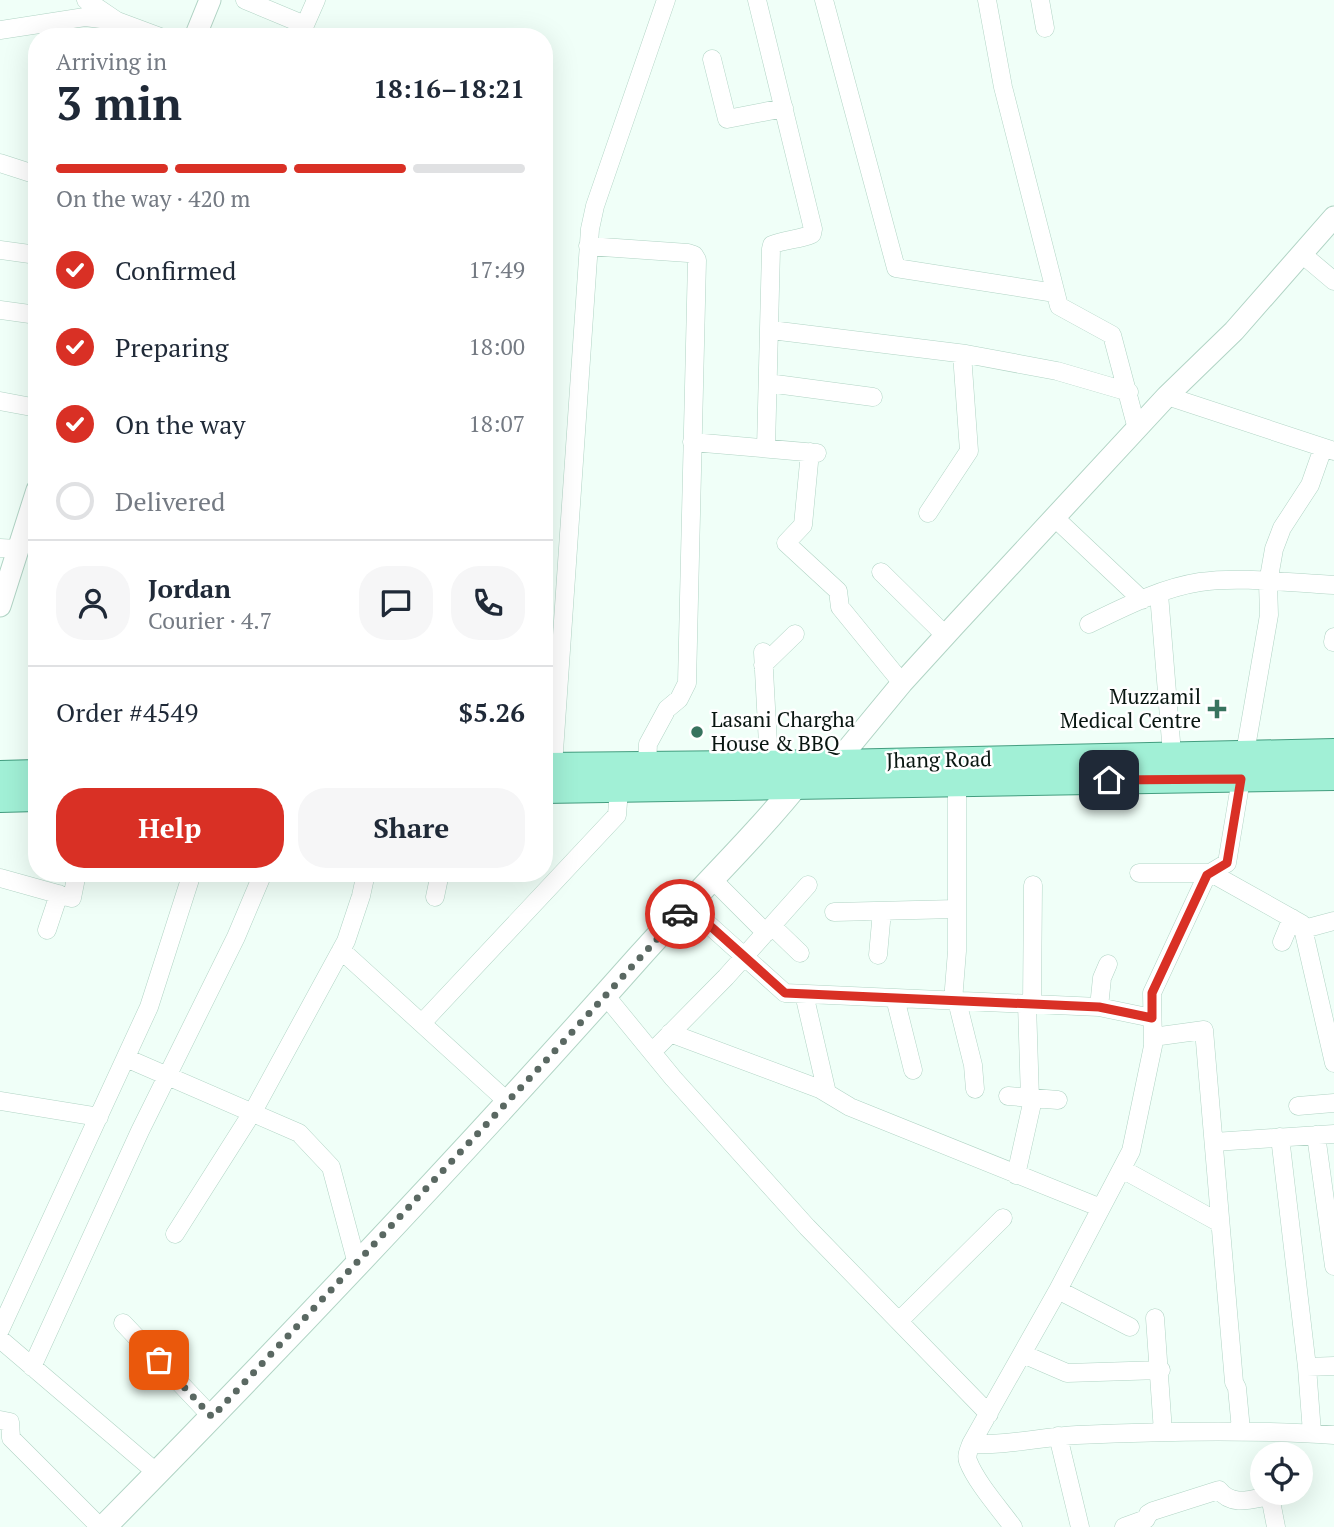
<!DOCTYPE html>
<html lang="en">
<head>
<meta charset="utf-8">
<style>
	body { margin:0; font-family:"PT Serif",serif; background:#f6f6f7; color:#1f2937; height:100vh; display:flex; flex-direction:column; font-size:26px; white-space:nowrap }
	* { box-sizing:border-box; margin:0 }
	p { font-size:23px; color:#747a83 }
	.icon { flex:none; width:38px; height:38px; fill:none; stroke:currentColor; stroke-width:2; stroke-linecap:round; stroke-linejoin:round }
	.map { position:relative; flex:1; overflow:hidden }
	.side { position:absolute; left:28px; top:28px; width:525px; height:854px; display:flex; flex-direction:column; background:#fff; border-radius:28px; box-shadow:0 7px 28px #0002 }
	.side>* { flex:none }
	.fabs { position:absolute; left:1250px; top:1442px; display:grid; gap:14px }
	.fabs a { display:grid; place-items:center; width:63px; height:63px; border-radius:50%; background:#fff; box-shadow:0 7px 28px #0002; font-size:35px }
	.pin { position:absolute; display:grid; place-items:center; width:60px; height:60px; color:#fff; margin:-30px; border-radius:14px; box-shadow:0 4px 10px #0006 }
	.courier { position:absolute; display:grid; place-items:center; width:70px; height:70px; margin:-35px; border:5px solid #d93025; border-radius:50%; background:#fff; color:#222; box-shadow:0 2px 9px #0007 }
	.summary em { font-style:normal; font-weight:600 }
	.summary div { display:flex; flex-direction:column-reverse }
	.summary { display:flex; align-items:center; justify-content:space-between; height:119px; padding:0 28px }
	h1 { font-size:46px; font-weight:600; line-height:52px }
	.bar { display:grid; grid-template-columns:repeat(4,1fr); gap:10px 7px; align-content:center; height:84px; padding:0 28px }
	.bar i { height:9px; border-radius:5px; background:#e0e1e3 }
	.bar .current { background:#d93025 }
	.bar p { grid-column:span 4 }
	.line { display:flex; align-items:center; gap:18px; padding:0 28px; border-top:2px solid #e0e1e3 }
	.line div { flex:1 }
	.round { display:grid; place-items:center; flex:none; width:74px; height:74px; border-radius:28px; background:#f6f6f7 }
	ol { padding:0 28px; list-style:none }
	li { display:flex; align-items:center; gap:21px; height:77px }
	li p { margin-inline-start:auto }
	li .icon { padding:7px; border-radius:50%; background:#d93025; color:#fff; stroke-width:4 }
	li:last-child { color:#747a83 }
	li i { width:38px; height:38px; border:4px solid #e0e1e3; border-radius:50% }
	.cta { display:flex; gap:14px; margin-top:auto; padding:14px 28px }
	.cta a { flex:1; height:80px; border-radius:28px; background:#d93025; color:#fff; font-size:28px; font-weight:600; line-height:80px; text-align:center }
	.cta a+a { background:#f6f6f7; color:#1f2937 }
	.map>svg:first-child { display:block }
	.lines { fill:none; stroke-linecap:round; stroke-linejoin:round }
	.minor-casing { stroke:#b1d4c5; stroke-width:19 }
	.tertiary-casing { stroke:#b1d4c5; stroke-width:23 }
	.secondary-casing { stroke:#b1d4c5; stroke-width:26 }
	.primary-casing { stroke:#439d7f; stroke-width:28 }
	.minor { stroke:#fff; stroke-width:18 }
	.tertiary { stroke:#fff; stroke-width:21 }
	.secondary { stroke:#fff; stroke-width:24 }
	.primary { stroke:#a1f0d6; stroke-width:26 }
	.done { stroke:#5a6862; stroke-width:7; stroke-dasharray:0 12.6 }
	.route { stroke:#d93025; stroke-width:9 }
	.poi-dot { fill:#37735e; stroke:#fff; stroke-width:2.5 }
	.labels { text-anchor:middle; stroke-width:5; stroke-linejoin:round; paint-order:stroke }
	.poi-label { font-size:21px; fill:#091611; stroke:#fff; text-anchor:end }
	.street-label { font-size:21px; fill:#091611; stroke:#fff }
</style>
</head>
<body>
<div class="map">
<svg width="1334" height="1527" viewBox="0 0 1334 1527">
	<rect width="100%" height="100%" fill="#f0fff8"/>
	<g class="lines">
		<defs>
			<path id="minor" d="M 86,0 L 117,21 L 160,37
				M 245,0 L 305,25 L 316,0
				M 757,0 L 813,229 L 812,234 C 799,240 785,239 772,245 L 771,249 L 766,448
				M 824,0 L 896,268 L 1055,293
				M 987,0 L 1003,87 L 1059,306 L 1112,335 L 1137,429
				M 1040,0 L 1045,28
				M 0,30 L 85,17 L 117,21
				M 712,59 L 727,119 L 784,108
				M 0,163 L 37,175
				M 588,246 L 688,253 L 694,255 L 697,260 L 687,683 L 679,699 L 667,709 L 648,744 L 647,765
				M 0,250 L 37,255
				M 1302,254 L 1334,281
				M 0,310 L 37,315
				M 771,330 L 966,354 L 1057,371 L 1129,392
				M 768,383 L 873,397
				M 1167,396 L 1334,451
				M 0,401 L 37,408
				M 692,442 L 817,453
				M 810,452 L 803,525 L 786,543 L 838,591 L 840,607 L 902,683
				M 928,513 L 969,451 L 962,354
				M 1055,518 L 1142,600
				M 0,548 L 18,549
				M 881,572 L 945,635
				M 1159,594 L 1172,754
				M 1089,624 C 1124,607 1161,588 1200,582 C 1239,576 1293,583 1334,585
				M 1333,642 L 1334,637
				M 763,652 L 769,763
				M 763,665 L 795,634
				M 1245,753 L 1269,615 L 1268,583 L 1274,549 L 1282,528 L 1310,485 L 1323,448
				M 553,766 L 590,229 L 595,206 L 666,0
				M 1139,873 L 1211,873 L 1302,924 L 1334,1063
				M 0,878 L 72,898 L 77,873
				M 712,879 L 766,933
				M 435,897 L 440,873
				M 688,906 L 785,993 L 1099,1007 L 1152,1018
				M 834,912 L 956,909
				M 772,926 L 800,953
				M 1304,929 L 1334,921
				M 47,930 L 59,894
				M 1282,942 L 1292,918
				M 341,950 L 508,1102
				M 878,955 L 882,911
				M 804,994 L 827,1093
				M 605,995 L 673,1078 L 807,1227 L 989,1414
				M 895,998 L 913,1070
				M 953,1001 L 957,951 L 957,784
				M 957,1001 L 973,1065 L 975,1089
				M 1027,1004 L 1030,1099
				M 1032,1004 L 1033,885
				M 1099,1007 L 1102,978 L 1108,964
				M 422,1023 L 617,815 L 619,789
				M 670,1033 L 820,1089 L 850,1107 L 1101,1208
				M 1153,1037 L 1204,1030 L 1234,1382 L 1237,1388 L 1241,1430
				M 652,1052 L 726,977 L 808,885
				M 126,1058 L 299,1133 L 331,1167 L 357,1264
				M 1008,1096 L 1058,1100
				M 0,1101 L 99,1117
				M 1298,1106 L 1334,1103
				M 1316,1135 L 1334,1266
				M 1280,1137 L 1307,1367 L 1312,1433
				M 1214,1142 L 1334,1134
				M 1122,1169 L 1220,1223
				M 1016,1175 L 1033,1099
				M 175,1234 L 255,1108 L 346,941 L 361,896 L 366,873
				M 1058,1290 L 1130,1327
				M 1155,1318 L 1163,1432
				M 899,1321 L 1003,1218
				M 123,1323 L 212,1417
				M 0,1330 L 149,1007 L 192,873
				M 0,1339 L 157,1473
				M 1023,1354 L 1067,1373 L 1161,1370
				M 32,1367 L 140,1131 L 236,937 L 263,873
				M 1307,1367 L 1334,1366
				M 0,1420 L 10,1422 L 11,1438 L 100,1527
				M 1058,1436 L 1080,1527
				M 971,1444 C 1006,1446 1042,1437 1077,1435 C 1163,1431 1248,1429 1334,1435
				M 1013,1527 C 999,1508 976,1482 968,1461 C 966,1455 969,1450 971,1444 L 1058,1290 L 1131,1151 L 1153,1046 L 1152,993 L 1207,875 L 1227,863 L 1241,779
				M 1124,1527 L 1146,1519 L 1148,1514 L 1153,1511 L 1219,1490 C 1232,1507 1252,1499 1270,1496 L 1276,1527"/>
			<path id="tertiary" d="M 195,37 L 210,0
				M 0,606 L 37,490
				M 836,763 L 902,683 L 954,626 L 1167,396 L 1234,331 L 1334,217"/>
			<path id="secondary" d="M 104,1527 C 287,1341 466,1152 639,957 C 694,895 755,838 806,773"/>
			<path id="primary" d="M 544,766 L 836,763 L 1334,752
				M 0,774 L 37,773
				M 544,790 L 1334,777
				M 0,799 L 37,798"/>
		</defs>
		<use href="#minor" class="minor-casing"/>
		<use href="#tertiary" class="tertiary-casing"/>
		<use href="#secondary" class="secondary-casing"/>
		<use href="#primary" class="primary-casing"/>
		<use href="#minor" class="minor"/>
		<use href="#tertiary" class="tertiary"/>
		<use href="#secondary" class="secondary"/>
		<use href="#primary" class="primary"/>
	</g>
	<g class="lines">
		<path class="done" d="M 159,1360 L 212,1417 L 541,1066 L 680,914"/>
		<path class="route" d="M 680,914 L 688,906 L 785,993 L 1099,1007 L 1152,1018 L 1152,993 L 1207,875 L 1227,863 L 1241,779 L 1109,780"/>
	</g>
	<g class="poi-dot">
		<path d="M1213.5 698.5h7v7h7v7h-7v7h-7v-7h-7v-7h7z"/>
		<circle cx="697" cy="732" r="7"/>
	</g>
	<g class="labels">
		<g class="poi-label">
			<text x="1201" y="704">Muzzamil<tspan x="1201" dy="24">Medical Centre</tspan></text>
			<text x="711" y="727" text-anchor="start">Lasani Chargha<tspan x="711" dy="24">House &amp; BBQ</tspan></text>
		</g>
		<g class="street-label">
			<text transform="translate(939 760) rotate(-1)" y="7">Jhang Road</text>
		</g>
	</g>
</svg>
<div class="fabs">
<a><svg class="icon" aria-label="locate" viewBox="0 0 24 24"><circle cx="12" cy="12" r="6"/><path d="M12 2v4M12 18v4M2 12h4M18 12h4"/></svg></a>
</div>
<div class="pin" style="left:159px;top:1360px;background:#ea580c"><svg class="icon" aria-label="bag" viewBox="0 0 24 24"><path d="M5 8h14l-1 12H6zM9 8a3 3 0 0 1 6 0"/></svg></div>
<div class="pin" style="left:1109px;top:780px;background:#1f2937"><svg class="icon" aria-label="home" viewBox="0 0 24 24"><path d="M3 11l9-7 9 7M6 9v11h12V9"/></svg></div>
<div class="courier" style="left:680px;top:914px"><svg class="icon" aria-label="car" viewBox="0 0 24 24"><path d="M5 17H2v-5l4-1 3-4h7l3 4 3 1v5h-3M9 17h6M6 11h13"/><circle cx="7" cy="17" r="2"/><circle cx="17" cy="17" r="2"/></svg></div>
<section class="side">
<div class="summary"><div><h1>3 min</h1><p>Arriving in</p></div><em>18:16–18:21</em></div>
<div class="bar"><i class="current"></i><i class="current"></i><i class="current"></i><i></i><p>On the way · 420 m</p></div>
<ol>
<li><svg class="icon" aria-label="check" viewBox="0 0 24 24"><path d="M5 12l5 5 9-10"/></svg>Confirmed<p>17:49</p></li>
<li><svg class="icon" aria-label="check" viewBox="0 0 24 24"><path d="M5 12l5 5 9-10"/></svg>Preparing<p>18:00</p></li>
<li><svg class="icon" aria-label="check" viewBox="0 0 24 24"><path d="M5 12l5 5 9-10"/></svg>On the way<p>18:07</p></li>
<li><i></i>Delivered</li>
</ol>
<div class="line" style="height:126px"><a class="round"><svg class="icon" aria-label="person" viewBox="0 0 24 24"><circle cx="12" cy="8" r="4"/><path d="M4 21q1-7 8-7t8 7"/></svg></a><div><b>Jordan</b><p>Courier · 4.7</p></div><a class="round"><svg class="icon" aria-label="chat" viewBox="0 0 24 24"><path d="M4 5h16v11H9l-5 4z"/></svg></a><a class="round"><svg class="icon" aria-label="phone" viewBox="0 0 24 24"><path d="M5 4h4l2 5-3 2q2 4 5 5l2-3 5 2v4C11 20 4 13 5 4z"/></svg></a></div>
<div class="line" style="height:91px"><div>Order #4549</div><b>$5.26</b></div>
<div class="cta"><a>Help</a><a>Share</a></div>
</section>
</div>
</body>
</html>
